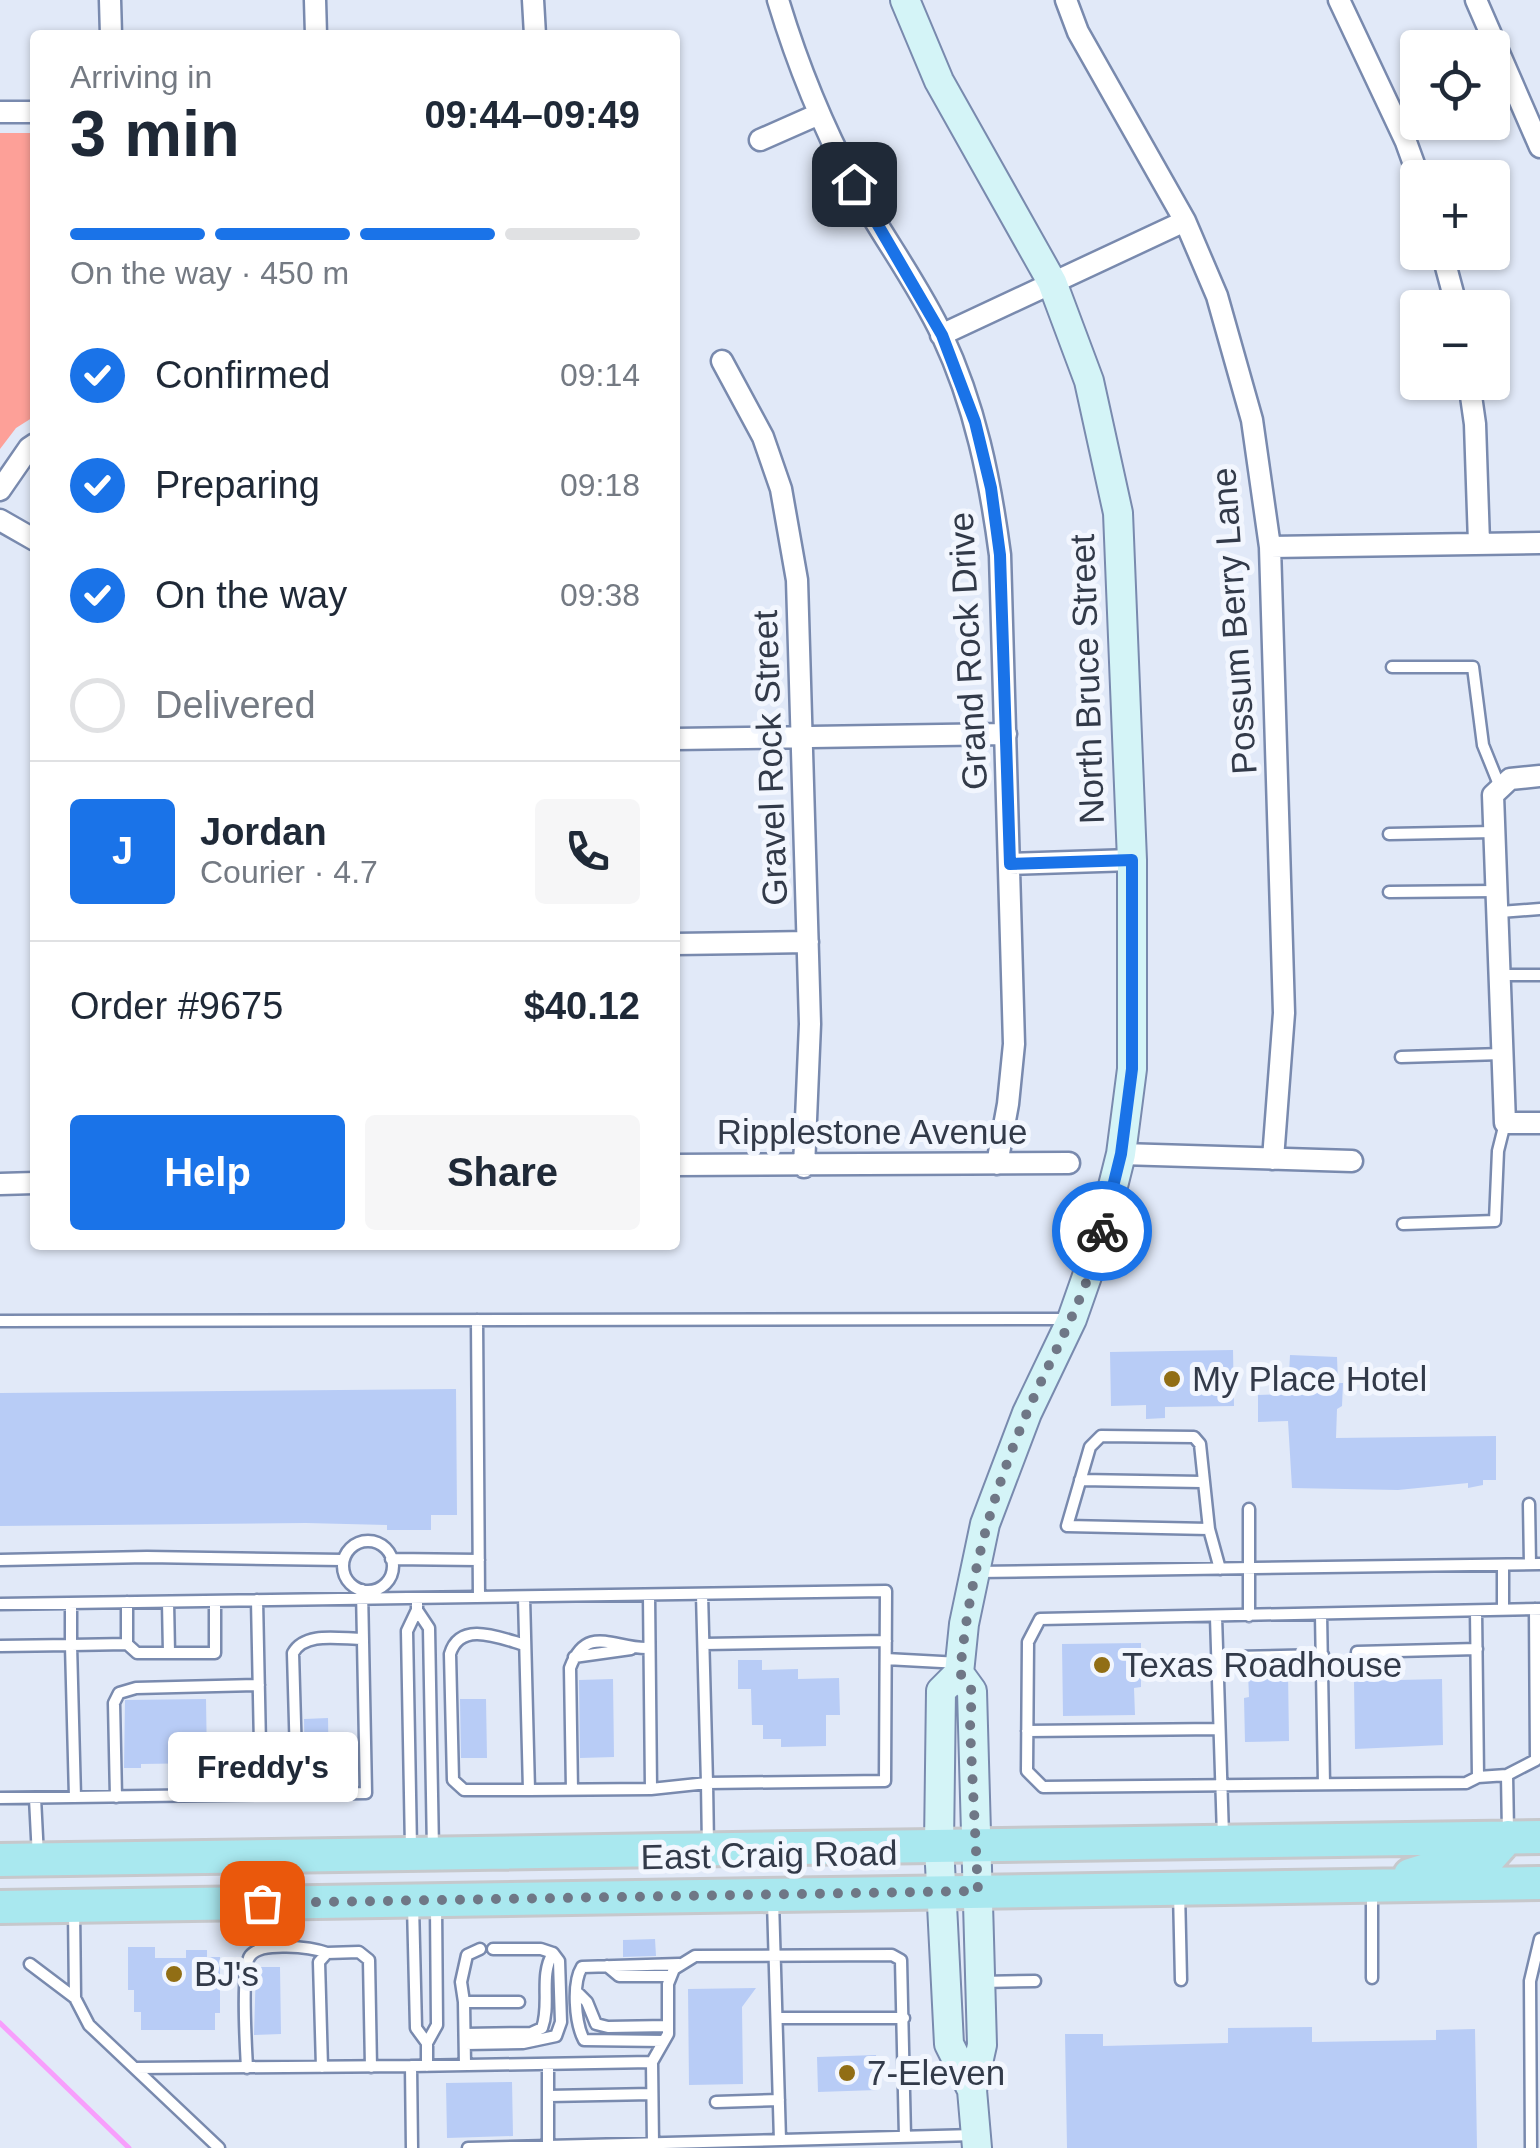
<!DOCTYPE html>
<html lang="en">
<head>
<meta charset="utf-8">
<style>
	body { margin:0; font-family:Arial,sans-serif; background:#f6f6f7; color:#1f2937; height:100vh; display:flex; flex-direction:column; font-size:38px; white-space:nowrap }
	* { box-sizing:border-box; margin:0 }
	p { font-size:32px; color:#747a83 }
	.icon { flex:none; width:55px; height:55px; fill:none; stroke:currentColor; stroke-width:2; stroke-linecap:round; stroke-linejoin:round }
	.map { position:relative; flex:1; overflow:hidden }
	.drawer { position:absolute; left:30px; top:30px; width:650px; height:1220px; display:flex; flex-direction:column; background:#fff; border-radius:10px; box-shadow:0 2px 8px #0004 }
	.drawer>* { flex:none }
	.buttons { position:absolute; left:1400px; top:30px; display:grid; gap:20px }
	.buttons a { display:grid; place-items:center; width:110px; height:110px; border-radius:10px; background:#fff; box-shadow:0 2px 8px #0004; font-size:50px }
	.pin { position:absolute; display:grid; place-items:center; width:85px; height:85px; color:#fff; margin:-42px; border-radius:20px; box-shadow:0 5px 15px #0006 }
	.courier { position:absolute; display:grid; place-items:center; width:100px; height:100px; margin:-50px; border:8px solid #1a73e8; border-radius:50%; background:#fff; color:#222; box-shadow:0 2px 12px #0007 }
	.bubble { position:absolute; height:70px; border-radius:10px; background:#fff; box-shadow:0 2px 8px #0004; font-size:32px; font-weight:700; line-height:70px; text-align:center }
	.overview em { font-style:normal; font-weight:700 }
	.overview div { display:flex; flex-direction:column-reverse }
	.overview { display:flex; align-items:center; justify-content:space-between; height:170px; padding:0 40px }
	h1 { font-size:65px; font-weight:700; line-height:75px }
	.bar { display:grid; grid-template-columns:repeat(4,1fr); gap:15px 10px; align-content:center; height:120px; padding:0 40px }
	.bar i { height:12px; border-radius:8px; background:#e0e1e3 }
	.bar .active { background:#1a73e8 }
	.bar p { grid-column:span 4 }
	.line { display:flex; align-items:center; gap:25px; padding:0 40px; border-top:2px solid #e0e1e3 }
	.line div { flex:1 }
	.round { display:grid; place-items:center; flex:none; width:105px; height:105px; border-radius:10px; background:#f6f6f7 }
	ol { padding:0 40px; list-style:none }
	li { display:flex; align-items:center; gap:30px; height:110px }
	li p { margin-inline-start:auto }
	li .icon { padding:10px; border-radius:50%; background:#1a73e8; color:#fff; stroke-width:4 }
	li:last-child { color:#747a83 }
	li i { width:55px; height:55px; border:5px solid #e0e1e3; border-radius:50% }
	.primary-button { display:flex; gap:20px; margin-top:auto; padding:20px 40px }
	.primary-button a { flex:1; height:115px; border-radius:10px; background:#1a73e8; color:#fff; font-size:40px; font-weight:700; line-height:115px; text-align:center }
	.primary-button a+a { background:#f6f6f7; color:#1f2937 }
	.map>svg:first-child { display:block }
	.green { fill:#fda098 }
	.lines { fill:none; stroke-linecap:round; stroke-linejoin:round }
	.stream { stroke:#f79ffc; stroke-width:5 }
	.building { fill:#b8ccf6 }
	.lane-casing { stroke:#798aae; stroke-width:15 }
	.street-casing { stroke:#798aae; stroke-width:25 }
	.secondary-casing { stroke:#798aae; stroke-width:32 }
	.primary-casing { stroke:#c6c8cc; stroke-width:38 }
	.lane { stroke:#fff; stroke-width:10 }
	.street { stroke:#fff; stroke-width:20 }
	.secondary { stroke:#d4f4f7; stroke-width:28 }
	.primary { stroke:#a9e8ef; stroke-width:32 }
	.done { stroke:#6f7786; stroke-width:10; stroke-dasharray:0 18 }
	.route { stroke:#1a73e8; stroke-width:12 }
	.poi-dot { fill:#916e15; stroke:#f2f6fe; stroke-width:4 }
	.labels { text-anchor:middle; stroke-width:10; stroke-linejoin:round; paint-order:stroke }
	.street-label { font-size:35px; fill:#323a49; stroke:#f2f6fe }
	.poi-label { font-size:35px; fill:#323a49; stroke:#f2f6fe; text-anchor:start }
</style>
</head>
<body>
<div class="map">
<svg width="1540" height="2148" viewBox="0 0 1540 2148">
	<rect width="100%" height="100%" fill="#e1e9f8"/>
	<path class="green" d="M 0,133 L 35,133 L 35,416 L 16,428 L 0,449 Z"/>
	<g class="lines">
		<path class="stream" d="M 0,2023 L 129,2148"/>
	</g>
	<path class="building" d="M 1233,1350 L 1234,1406 L 1165,1407 L 1165,1418 L 1146,1419 L 1146,1405 L 1111,1406 L 1110,1352 Z
		M 1290,1355 L 1337,1357 L 1338,1383 L 1343,1383 L 1342,1406 L 1337,1409 L 1336,1438 L 1496,1436 L 1496,1480 L 1483,1480 L 1483,1485 L 1468,1488 L 1468,1483 L 1398,1490 L 1292,1488 L 1288,1421 L 1258,1422 L 1258,1395 L 1288,1394 Z
		M 456,1389 L 457,1515 L 431,1515 L 431,1530 L 387,1530 L 387,1525 L 306,1523 L 0,1526 L 0,1393 Z
		M 1141,1643 L 1141,1687 L 1134,1688 L 1135,1715 L 1063,1716 L 1062,1644 Z
		M 738,1660 L 762,1660 L 762,1670 L 798,1669 L 798,1679 L 839,1678 L 840,1715 L 826,1715 L 826,1746 L 781,1747 L 781,1739 L 763,1739 L 763,1725 L 752,1725 L 751,1689 L 738,1689 Z
		M 1288,1671 L 1289,1741 L 1245,1742 L 1244,1698 L 1249,1697 L 1248,1672 Z
		M 613,1679 L 614,1757 L 580,1758 L 579,1680 Z
		M 1442,1679 L 1443,1745 L 1355,1749 L 1354,1681 Z
		M 206,1699 L 207,1763 L 141,1764 L 141,1768 L 124,1768 L 125,1700 Z
		M 460,1699 L 486,1699 L 487,1758 L 461,1758 Z
		M 328,1718 L 329,1776 L 305,1776 L 304,1719 Z
		M 655,1939 L 656,1956 L 623,1957 L 623,1940 Z
		M 128,1947 L 155,1947 L 155,1958 L 186,1958 L 186,1950 L 207,1950 L 207,1957 L 220,1957 L 220,2013 L 215,2013 L 215,2030 L 141,2030 L 141,2012 L 134,2012 L 134,1990 L 128,1990 Z
		M 256,1967 L 280,1967 L 281,2034 L 254,2035 Z
		M 756,1988 L 742,2007 L 743,2084 L 689,2085 L 688,1989 Z
		M 1312,2027 L 1312,2042 L 1436,2040 L 1436,2030 L 1475,2029 L 1477,2148 L 1067,2148 L 1065,2034 L 1103,2034 L 1103,2046 L 1228,2043 L 1228,2028 Z
		M 876,2055 L 877,2090 L 818,2092 L 817,2057 Z
		M 512,2082 L 513,2136 L 447,2138 L 446,2083 Z"/>
	<g class="lines">
		<defs>
			<path id="lane" d="M 1392,667 L 1473,667 L 1483,745 L 1500,787
				M 1389,834 L 1494,832
				M 1389,892 L 1496,891
				M 1500,912 L 1540,909
				M 1499,975 L 1540,975
				M 1401,1057 L 1502,1054
				M 1403,1224 L 1495,1221 L 1498,1151 L 1505,1123
				M 477,1320 L 479,1597
				M 0,1321 L 1069,1319
				M 1080,1480 L 1202,1482
				M 1529,1504 L 1530,1564
				M 1249,1509 L 1249,1616
				M 1209,1529 L 1200,1444 L 1194,1437 L 1101,1436 L 1090,1447 L 1067,1526 L 1209,1529 L 1220,1569
				M343 1566a25 25 0 1 1 50 0a25 25 0 1 1-50 0Z
				M 391,1559 L 479,1560
				M 0,1560 L 147,1557 L 343,1560
				M 1503,1565 L 1503,1610
				M 976,1572 L 1540,1564
				M 524,1597 L 529,1790 L 651,1789 L 649,1595
				M 257,1600 L 261,1794
				M 127,1602 L 127,1644
				M 168,1602 L 169,1653
				M 0,1604 L 886,1591 L 885,1781 L 707,1783 L 702,1594
				M 417,1610 L 429,1628 L 433,1850
				M 1476,1611 L 1478,1777 L 1466,1783 L 1043,1787 L 1027,1771 L 1028,1642 L 1040,1619 L 1540,1609
				M 1321,1614 L 1324,1784
				M 1216,1617 L 1223,1836
				M 704,1644 L 886,1641
				M 525,1645 C 500,1638 460,1620 450,1654 L 453,1780 L 464,1790 L 529,1790
				M 0,1646 L 71,1645 L 71,1603
				M 1357,1652 L 1477,1649
				M 574,1657 L 631,1649
				M 1235,1657 L 1323,1655
				M 886,1659 L 960,1663
				M 1027,1731 L 1219,1729
				M 1478,1777 L 1507,1775
				M 651,1789 L 707,1783 L 708,1846
				M 572,1790 L 570,1668 C 587,1622 615,1650 649,1648
				M 297,1793 L 293,1653 C 305,1631 340,1639 363,1639
				M 75,1797 L 71,1645 L 127,1644 L 137,1653 L 215,1653 L 215,1601
				M 116,1797 L 114,1703 L 119,1693 L 136,1688 L 259,1685
				M 0,1798 L 366,1793 L 362,1590
				M 35,1798 L 38,1857
				M 1508,1831 L 1507,1775 L 1536,1760 L 1535,1609
				M 411,1848 L 407,1631 L 417,1610 L 417,1598
				M 1372,1889 L 1372,1978
				M 1179,1891 L 1181,1980
				M 773,1901 L 780,2140
				M 413,1905 L 416,2028 L 427,2043 L 427,2066
				M 74,1909 L 75,1998 L 89,2025 L 219,2148
				M 30,1964 L 75,1998
				M 607,1966 L 619,1976 L 671,1976
				M 981,1982 L 1035,1981
				M 578,1993 L 587,2002 L 596,2024 L 608,2027 L 668,2026
				M 464,2002 L 461,1982 L 467,1955 L 480,1949
				M 777,2018 L 904,2018
				M 465,2034 L 531,2033 L 542,2028 C 551,2004 539,1976 553,1953
				M 664,2041 L 584,2040 C 575,2023 572,1983 582,1967 L 679,1964
				M 427,2043 L 437,2025 L 436,1907
				M 465,2044 L 523,2043 L 556,2036 L 561,2022 L 559,1961 L 553,1953 L 541,1949 L 493,1949
				M 548,2064 L 548,2146
				M 465,2065 L 464,2002 L 519,2002
				M 322,2067 L 319,1962 L 327,1953 L 359,1952 L 369,1960 L 371,2067
				M 135,2068 L 411,2066
				M 247,2068 C 246,2049 241,1967 250,1956 C 261,1941 311,1947 327,1953
				M 548,2096 L 652,2094
				M 716,2102 L 779,2100
				M 653,2144 L 652,2062 L 668,2034 L 668,1984 L 674,1969 L 695,1956 L 892,1955 L 901,1960 L 905,2137
				M 412,2148 L 411,2066 L 652,2062
				M 468,2148 L 975,2135
				M 1531,2148 L 1530,1981 L 1540,1939"/>
			<path id="street" d="M 110,0 L 111,35
				M 315,0 L 316,35
				M 533,0 L 535,35
				M 778,0 C 797,63 822,125 853,183 C 881,235 917,282 942,335 C 975,405 990,479 1000,555 L 1014,1044 L 1008,1104 L 997,1164
				M 1066,0 L 1078,32 L 1185,221 L 1217,296 L 1252,420 L 1270,547 L 1284,1013 L 1273,1159
				M 1339,0 L 1406,142 L 1419,178
				M 1476,0 L 1540,147
				M 0,112 L 35,112
				M 760,140 L 819,114
				M 1442,252 L 1457,308
				M 941,335 L 1185,221
				M 722,361 L 763,437 L 781,489 L 797,580 L 810,1024 L 804,1167
				M 1469,382 L 1475,424 L 1479,543
				M 0,490 L 29,448 L 35,444
				M 0,520 L 35,540
				M 1270,547 L 1540,543
				M 675,739 L 1006,734
				M 1540,776 L 1510,779 L 1493,795 L 1505,1123 L 1540,1123
				M 1010,864 L 1132,860
				M 675,944 L 808,942
				M 1121,1154 L 1352,1161
				M 675,1165 L 1069,1163
				M 0,1184 L 35,1183"/>
			<path id="secondary" d="M 905,0 L 939,81 L 1052,282 L 1089,381 L 1118,513 L 1132,860 L 1132,1069 L 1121,1154 L 1099,1242 L 1072,1319 L 1027,1413 L 985,1524 L 964,1624 L 959,1673 L 941,1691 L 939,1845 L 949,2044 L 972,2090
				M 959,1673 L 972,1691 L 982,2045 L 972,2090 L 977,2148"/>
			<path id="primary" d="M 0,1860 L 1540,1837
				M 1410,1875 L 1452,1862 L 1489,1858 L 1508,1837
				M 0,1907 L 1540,1883"/>
		</defs>
		<use href="#lane" class="lane-casing"/>
		<use href="#street" class="street-casing"/>
		<use href="#secondary" class="secondary-casing"/>
		<use href="#primary" class="primary-casing"/>
		<use href="#lane" class="lane"/>
		<use href="#street" class="street"/>
		<use href="#secondary" class="secondary"/>
		<use href="#primary" class="primary"/>
	</g>
	<g class="lines">
		<path class="done" d="M 262,1903 L 978,1891 L 970,1728 L 972,1691 L 960,1673 C 969,1581 990,1500 1026,1415 C 1052,1354 1087,1297 1102,1231"/>
		<path class="route" d="M 854,184 L 942,335 L 975,422 L 991,488 L 1000,555 L 1010,864 L 1132,860 L 1132,1069 L 1121,1154 L 1102,1231"/>
	</g>
	<g class="poi-dot">
		<circle cx="1172" cy="1379" r="10"/>
		<circle cx="1102" cy="1665" r="10"/>
		<circle cx="174" cy="1974" r="10"/>
		<circle cx="847" cy="2073" r="10"/>
	</g>
	<g class="labels">
		<g class="street-label">
			<text transform="translate(1234 621) rotate(-94)" y="12">Possum Berry Lane</text>
			<text transform="translate(968 651) rotate(-93)" y="12">Grand Rock Drive</text>
			<text transform="translate(1087 679) rotate(-92)" y="12">North Bruce Street</text>
			<text transform="translate(770 758) rotate(-92)" y="12">Gravel Rock Street</text>
			<text x="872" y="1144">Ripplestone Avenue</text>
			<text transform="translate(769 1855) rotate(-1)" y="12">East Craig Road</text>
		</g>
		<g class="poi-label">
			<text x="1192" y="1391">My Place Hotel</text>
			<text x="1122" y="1677">Texas Roadhouse</text>
			<text x="194" y="1986">BJ's</text>
			<text x="867" y="2085">7-Eleven</text>
		</g>
	</g>
</svg>
<div class="buttons">
<a><svg class="icon" aria-label="locate" viewBox="0 0 24 24"><circle cx="12" cy="12" r="6"/><path d="M12 2v4M12 18v4M2 12h4M18 12h4"/></svg></a>
<a>+</a>
<a>−</a>
</div>
<div class="pin" style="left:262px;top:1903px;background:#ea580c"><svg class="icon" aria-label="bag" viewBox="0 0 24 24"><path d="M5 8h14l-1 12H6zM9 8a3 3 0 0 1 6 0"/></svg></div>
<div class="pin" style="left:854px;top:184px;background:#1f2937"><svg class="icon" aria-label="home" viewBox="0 0 24 24"><path d="M3 11l9-7 9 7M6 9v11h12V9"/></svg></div>
<div class="courier" style="left:1102px;top:1231px"><svg class="icon" aria-label="bike" viewBox="0 0 24 24"><circle cx="6" cy="16" r="4"/><circle cx="18" cy="16" r="4"/><path d="M6 16l4-8h5l3 8M10 8l3 8H6M13 5h3"/></svg></div>
<div class="bubble" style="left:168px;top:1732px;width:190px">Freddy's</div>
<section class="drawer">
<div class="overview"><div><h1>3 min</h1><p>Arriving in</p></div><em>09:44–09:49</em></div>
<div class="bar"><i class="active"></i><i class="active"></i><i class="active"></i><i></i><p>On the way · 450 m</p></div>
<ol>
<li><svg class="icon" aria-label="check" viewBox="0 0 24 24"><path d="M5 12l5 5 9-10"/></svg>Confirmed<p>09:14</p></li>
<li><svg class="icon" aria-label="check" viewBox="0 0 24 24"><path d="M5 12l5 5 9-10"/></svg>Preparing<p>09:18</p></li>
<li><svg class="icon" aria-label="check" viewBox="0 0 24 24"><path d="M5 12l5 5 9-10"/></svg>On the way<p>09:38</p></li>
<li><i></i>Delivered</li>
</ol>
<div class="line" style="height:180px"><b class="round" style="background:#1a73e8;color:#fff">J</b><div><b>Jordan</b><p>Courier · 4.7</p></div><a class="round"><svg class="icon" aria-label="phone" viewBox="0 0 24 24"><path d="M5 4h4l2 5-3 2q2 4 5 5l2-3 5 2v4C11 20 4 13 5 4z"/></svg></a></div>
<div class="line" style="height:130px"><div>Order #9675</div><b>$40.12</b></div>
<div class="primary-button"><a>Help</a><a>Share</a></div>
</section>
</div>
</body>
</html>
